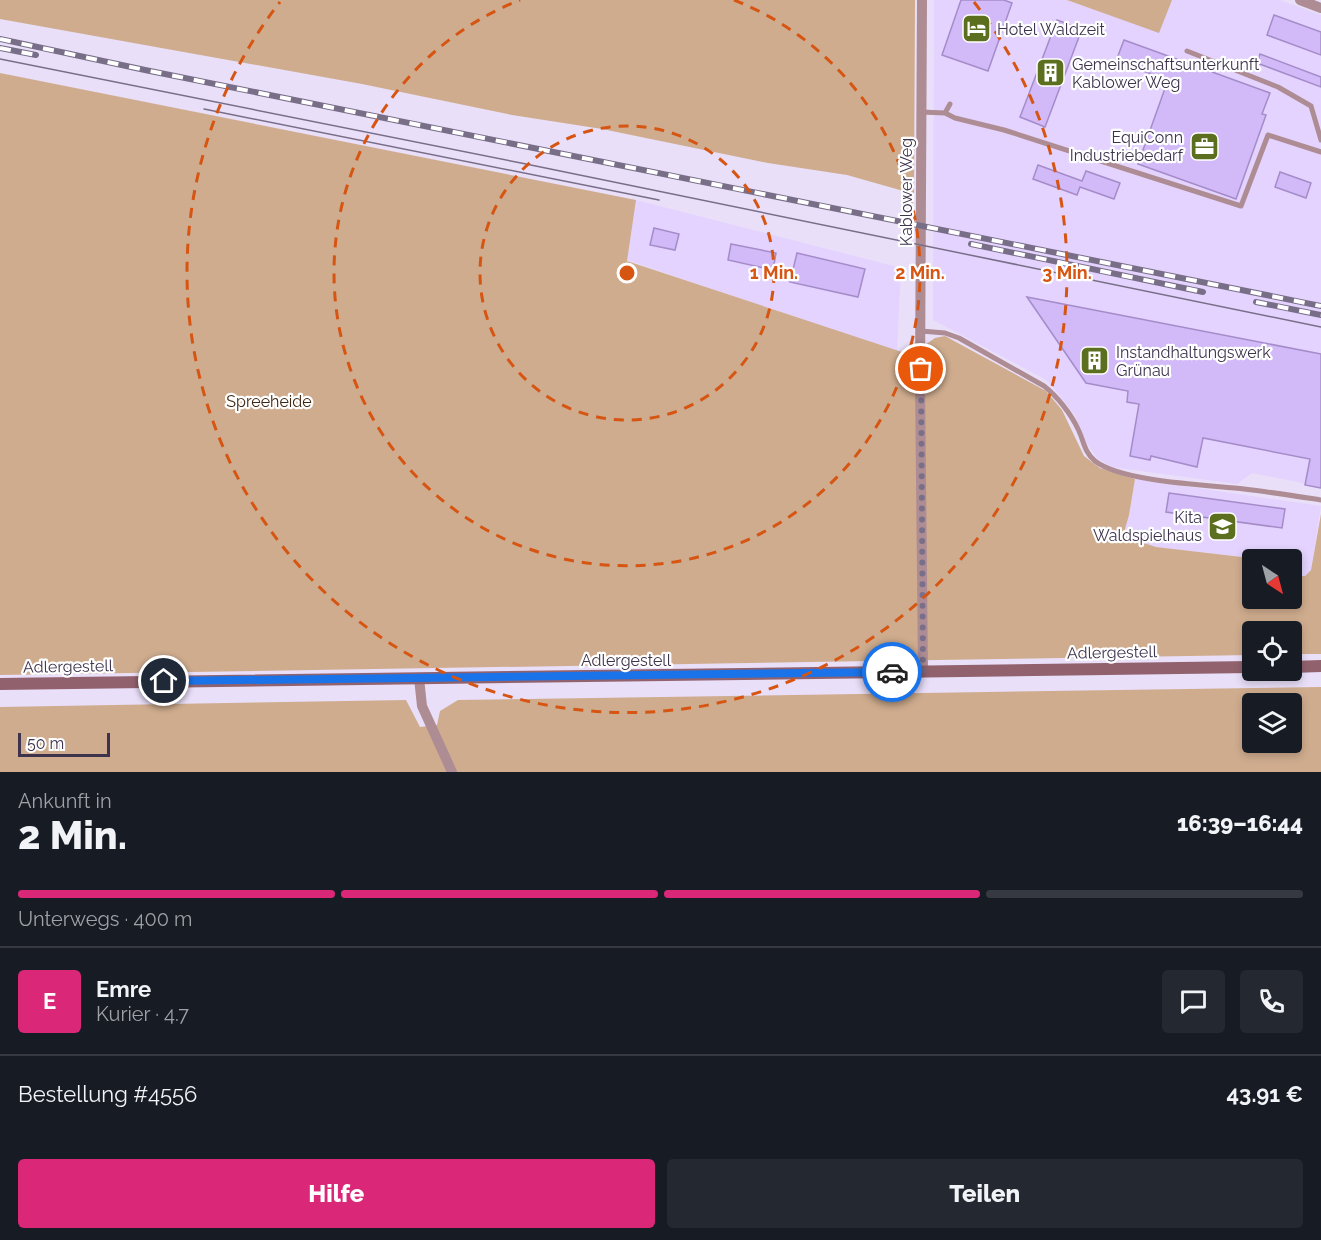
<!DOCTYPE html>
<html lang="de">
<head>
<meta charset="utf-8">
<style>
	body { margin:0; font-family:Raleway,sans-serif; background:#242831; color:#f1f3f6; height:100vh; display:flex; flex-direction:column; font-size:22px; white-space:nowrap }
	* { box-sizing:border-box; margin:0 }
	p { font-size:20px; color:#9ea1a6 }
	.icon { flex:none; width:33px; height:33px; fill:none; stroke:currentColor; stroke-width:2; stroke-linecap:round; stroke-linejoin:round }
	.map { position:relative; height:772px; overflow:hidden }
	.side { display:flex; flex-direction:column; background:#171b24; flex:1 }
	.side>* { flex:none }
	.needle { width:39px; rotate:144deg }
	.buttons { position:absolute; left:1242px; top:549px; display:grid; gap:12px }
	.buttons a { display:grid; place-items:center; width:60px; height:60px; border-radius:6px; background:#171b24; box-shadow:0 3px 9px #0003; font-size:30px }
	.scale { position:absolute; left:18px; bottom:15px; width:92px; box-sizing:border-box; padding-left:6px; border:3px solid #3d334c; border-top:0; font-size:16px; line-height:21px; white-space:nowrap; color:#3d334c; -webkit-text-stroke:4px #fff; paint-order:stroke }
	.pin { position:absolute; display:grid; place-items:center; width:51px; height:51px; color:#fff; margin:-26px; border:3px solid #fff; border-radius:50%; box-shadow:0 2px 6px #0007 }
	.courier { position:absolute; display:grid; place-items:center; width:60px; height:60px; margin:-30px; border:4px solid #1a73e8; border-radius:50%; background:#fff; color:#222; box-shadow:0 2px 8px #0007 }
	.overview em { font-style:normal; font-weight:800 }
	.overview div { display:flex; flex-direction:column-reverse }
	.overview { display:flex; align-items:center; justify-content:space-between; height:102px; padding:0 18px }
	h1 { font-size:39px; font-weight:800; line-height:45px }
	.bar { display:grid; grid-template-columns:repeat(4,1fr); gap:9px 6px; align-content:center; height:72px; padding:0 18px }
	.bar i { height:8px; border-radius:4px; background:#363941 }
	.bar .active { background:#db2777 }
	.bar p { grid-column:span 4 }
	.line { display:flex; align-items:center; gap:15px; padding:0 18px; border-top:2px solid #363941 }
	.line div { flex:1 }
	.round { display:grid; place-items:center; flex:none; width:63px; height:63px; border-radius:6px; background:#242831 }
	.button { display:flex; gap:12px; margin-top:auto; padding:12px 18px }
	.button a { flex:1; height:69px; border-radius:6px; background:#db2777; color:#fff; font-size:24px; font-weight:800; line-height:69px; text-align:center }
	.button a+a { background:#242831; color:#f1f3f6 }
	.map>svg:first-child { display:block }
	.built { fill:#e3d3fe }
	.green { fill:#cfac8e; fill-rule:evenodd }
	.building { fill:#d2b9f8; stroke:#a58cc9; stroke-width:1.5 }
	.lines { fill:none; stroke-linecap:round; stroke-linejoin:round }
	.lane { stroke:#ae8c94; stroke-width:5 }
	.street { stroke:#ae8c94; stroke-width:10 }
	.secondary { stroke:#91626e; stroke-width:12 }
	.tram { stroke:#786e87; stroke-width:1.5 }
	.rail-casing { stroke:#786e87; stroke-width:6 }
	.rail { stroke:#fff; stroke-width:4; stroke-dasharray:11; stroke-linecap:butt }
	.done { stroke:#796f89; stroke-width:6; stroke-dasharray:0 10.8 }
	.route { stroke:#1a73e8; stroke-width:8 }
	.ring { fill:none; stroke:#d75512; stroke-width:3; stroke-dasharray:10 8 }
	.labels { text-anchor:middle; stroke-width:4.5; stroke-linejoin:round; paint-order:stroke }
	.poi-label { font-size:16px; fill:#3d334c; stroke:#fff; text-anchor:start }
	.street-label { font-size:16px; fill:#3d334c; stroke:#fff }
	.park-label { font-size:16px; fill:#3e2711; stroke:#fff }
	.centre { fill:#d75512; stroke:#fff; stroke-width:3 }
	.ring-label { font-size:18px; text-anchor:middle; font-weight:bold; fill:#d75512; stroke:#fff; stroke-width:4.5; stroke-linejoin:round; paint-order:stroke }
</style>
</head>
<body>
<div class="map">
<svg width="1321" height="772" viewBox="0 0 1321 772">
	<rect width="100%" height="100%" fill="#e9dff9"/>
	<path class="built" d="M 934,0 L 1067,0 L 1158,32 L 1172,0 L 1280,0 L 1321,15 L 1321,489 L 1304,485 L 1303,483 L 1252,473 L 1237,484 L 1112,467 L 1097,458 L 1087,444 L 1075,416 L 1050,383 L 1041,377 L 933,320 Z
		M 636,200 L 901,268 L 897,352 L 627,260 Z
		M 1135,479 L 1321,506 L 1311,570 L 1305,576 L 1292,576 L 1292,560 L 1259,559 L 1156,547 L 1123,536 L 1129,515 Z"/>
	<path class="green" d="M 0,0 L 915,0 L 914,194 L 847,175 L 768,163 L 602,129 L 512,115 L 362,84 L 0,19 Z
		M 1067,0 L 1172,0 L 1159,33 Z
		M 0,73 L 636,200 L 627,261 L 911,355 L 935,338 L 945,336 L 1046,391 L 1062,410 L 1084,456 L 1100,468 L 1135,479 L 1129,515 L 1123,536 L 1156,547 L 1259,559 L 1252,560 L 1252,598 L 1292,598 L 1292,576 L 1305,576 L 1311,570 L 1321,514 L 1321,654 L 1292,654 L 1292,632 L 1252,632 L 1252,655 L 0,675 Z
		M 1321,687 L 1321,772 L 0,772 L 0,707 L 406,700 L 420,727 L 437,725 L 440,711 L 458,700 ZM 1252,704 L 1292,704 L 1292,742 L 1252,742 Z"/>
	<path class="building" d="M 961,0 L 1004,0 L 1012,3 L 988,71 L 942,55 Z
		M 1274,15 L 1321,32 L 1321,55 L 1267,35 Z
		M 1057,20 L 1082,29 L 1045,127 L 1020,117 Z
		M 1124,40 L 1270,93 L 1262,114 L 1266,115 L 1236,199 L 1138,164 L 1168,80 L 1116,61 Z
		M 1260,54 L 1321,77 L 1321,87 L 1257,63 Z
		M 1038,165 L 1082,181 L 1086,171 L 1120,183 L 1114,199 L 1080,187 L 1077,195 L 1033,179 Z
		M 1280,172 L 1311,183 L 1306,198 L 1275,187 Z
		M 654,228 L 679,234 L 675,250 L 650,245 Z
		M 731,244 L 776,253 L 773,270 L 728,260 Z
		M 797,253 L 865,269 L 858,297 L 790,282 Z
		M 1027,297 L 1321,354 L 1321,488 L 1305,485 L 1310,459 L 1203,438 L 1197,467 L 1151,456 L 1150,460 L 1130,456 L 1139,404 L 1127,402 L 1128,391 L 1086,383 Z
		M 1169,493 L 1285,509 L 1282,528 L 1166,512 Z"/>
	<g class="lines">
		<path class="lane" d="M 1187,51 L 1278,87 L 1311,106 L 1321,140
			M 921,112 L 945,113 L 955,118 L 1004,130 L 1241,206 L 1268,135 L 1321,152
			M 945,113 L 950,104
			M 921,331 L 945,333 L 959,338 L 1044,386 C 1057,396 1071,414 1078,429 C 1084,441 1084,452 1095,461 C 1122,482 1208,485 1244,489 C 1270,492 1295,496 1321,500"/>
		<path class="street" d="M 922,0 L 920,380 L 923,672
			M 1300,0 L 1321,8
			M 419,678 L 422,706 L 452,772"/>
		<path class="secondary" d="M 1292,667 L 1321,666
			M 0,684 L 1252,667"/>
		<path class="tram" d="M 0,59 L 521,163 L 1321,327
			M 204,109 L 659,200"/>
		<defs>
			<path id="rail" d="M 0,39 L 145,70 L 1321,306
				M 0,48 L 36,55
				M 971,244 L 1203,292
				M 1256,302 L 1321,315"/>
		</defs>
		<use href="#rail" class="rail-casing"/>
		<use href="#rail" class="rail"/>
	</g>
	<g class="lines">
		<path class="done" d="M 892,672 L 923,672 L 921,369"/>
		<path class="route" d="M 164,681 L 892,672"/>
	</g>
	<g class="ring">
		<circle cx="627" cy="273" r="147"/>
		<path d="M734 0A293 293 0 1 1 520 0"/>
		<path d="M974 2A440 440 0 1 1 280 2"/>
	</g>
	<defs>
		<symbol id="hotel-square" viewBox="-11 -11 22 22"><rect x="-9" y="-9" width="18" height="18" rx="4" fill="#5b6f1e" stroke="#fff"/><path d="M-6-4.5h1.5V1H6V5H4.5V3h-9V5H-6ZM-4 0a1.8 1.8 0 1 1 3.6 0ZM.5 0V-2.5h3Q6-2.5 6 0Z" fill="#fff"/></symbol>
		<symbol id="building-square" viewBox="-11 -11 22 22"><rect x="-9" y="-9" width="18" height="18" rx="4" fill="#5b6f1e" stroke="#fff"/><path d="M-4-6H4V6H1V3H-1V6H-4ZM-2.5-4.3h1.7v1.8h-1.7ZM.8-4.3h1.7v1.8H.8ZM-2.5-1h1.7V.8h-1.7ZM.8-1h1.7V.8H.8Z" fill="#fff"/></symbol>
		<symbol id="office-square" viewBox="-11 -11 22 22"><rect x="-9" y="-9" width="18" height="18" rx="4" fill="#5b6f1e" stroke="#fff"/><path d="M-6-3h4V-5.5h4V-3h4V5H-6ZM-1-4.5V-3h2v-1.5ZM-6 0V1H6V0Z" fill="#fff"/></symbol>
		<symbol id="school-square" viewBox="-11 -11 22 22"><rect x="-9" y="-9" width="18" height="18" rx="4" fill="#5b6f1e" stroke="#fff"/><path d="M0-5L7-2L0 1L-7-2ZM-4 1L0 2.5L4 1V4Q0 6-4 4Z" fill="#fff"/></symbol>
	</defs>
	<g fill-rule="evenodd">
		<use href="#hotel-square" x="960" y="12" width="33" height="33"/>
		<use href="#building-square" x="1034" y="56" width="33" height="33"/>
		<use href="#office-square" x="1188" y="130" width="33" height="33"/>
		<use href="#building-square" x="1078" y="344" width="33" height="33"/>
		<use href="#school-square" x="1206" y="510" width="33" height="33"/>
	</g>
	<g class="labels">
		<g class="poi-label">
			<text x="997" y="35">Hotel Waldzeit</text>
			<text x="1072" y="70">Gemeinschaftsunterkunft<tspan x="1072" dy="18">Kablower Weg</tspan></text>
			<text x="1183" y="143" text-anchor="end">EquiConn<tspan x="1183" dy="18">Industriebedarf</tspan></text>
			<text x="1116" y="358">Instandhaltungswerk<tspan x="1116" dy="18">Grünau</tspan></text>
			<text x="1202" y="523" text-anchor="end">Kita<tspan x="1202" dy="18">Waldspielhaus</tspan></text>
		</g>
		<g class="street-label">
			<text transform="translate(906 192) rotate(-90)" y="6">Kablower Weg</text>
			<text transform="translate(1112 652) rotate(-1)" y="6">Adlergestell</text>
			<text x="626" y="666">Adlergestell</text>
			<text transform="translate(68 666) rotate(-1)" y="6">Adlergestell</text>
		</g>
		<g class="park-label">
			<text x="269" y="407">Spreeheide</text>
		</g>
	</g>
	<circle cx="627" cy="273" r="9" class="centre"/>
	<g class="ring-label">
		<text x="774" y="279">1 Min.</text>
		<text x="920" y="279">2 Min.</text>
		<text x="1067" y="279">3 Min.</text>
	</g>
</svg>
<div class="buttons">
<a><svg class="needle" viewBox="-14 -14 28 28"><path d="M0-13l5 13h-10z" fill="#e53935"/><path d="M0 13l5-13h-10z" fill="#9ea1a6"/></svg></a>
<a><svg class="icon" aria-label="locate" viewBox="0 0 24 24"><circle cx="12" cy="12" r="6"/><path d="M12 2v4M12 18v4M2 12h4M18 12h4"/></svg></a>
<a><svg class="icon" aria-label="layers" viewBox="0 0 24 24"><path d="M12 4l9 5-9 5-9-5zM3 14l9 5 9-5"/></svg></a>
</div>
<div class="scale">50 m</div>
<div class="pin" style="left:921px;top:369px;background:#ea580c"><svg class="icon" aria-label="bag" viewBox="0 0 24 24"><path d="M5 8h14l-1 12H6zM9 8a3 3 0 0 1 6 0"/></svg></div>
<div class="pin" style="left:164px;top:681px;background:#1f2937"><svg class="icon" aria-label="home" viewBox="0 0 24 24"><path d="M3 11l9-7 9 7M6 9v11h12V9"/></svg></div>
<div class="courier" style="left:892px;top:672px"><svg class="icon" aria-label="car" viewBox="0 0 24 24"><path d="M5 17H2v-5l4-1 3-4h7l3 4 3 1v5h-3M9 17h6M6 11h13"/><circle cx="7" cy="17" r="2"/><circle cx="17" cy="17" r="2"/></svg></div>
</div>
<section class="side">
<div class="overview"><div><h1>2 Min.</h1><p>Ankunft in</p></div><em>16:39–16:44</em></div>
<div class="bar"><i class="active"></i><i class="active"></i><i class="active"></i><i></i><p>Unterwegs · 400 m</p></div>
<div class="line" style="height:108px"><b class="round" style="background:#db2777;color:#fff">E</b><div><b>Emre</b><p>Kurier · 4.7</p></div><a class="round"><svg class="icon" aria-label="chat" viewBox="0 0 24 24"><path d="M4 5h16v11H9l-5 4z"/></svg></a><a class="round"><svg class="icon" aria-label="phone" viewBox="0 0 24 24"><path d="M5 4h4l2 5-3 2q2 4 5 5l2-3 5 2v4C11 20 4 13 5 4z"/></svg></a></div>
<div class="line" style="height:78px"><div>Bestellung #4556</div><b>43.91 €</b></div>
<div class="button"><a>Hilfe</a><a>Teilen</a></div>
</section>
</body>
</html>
